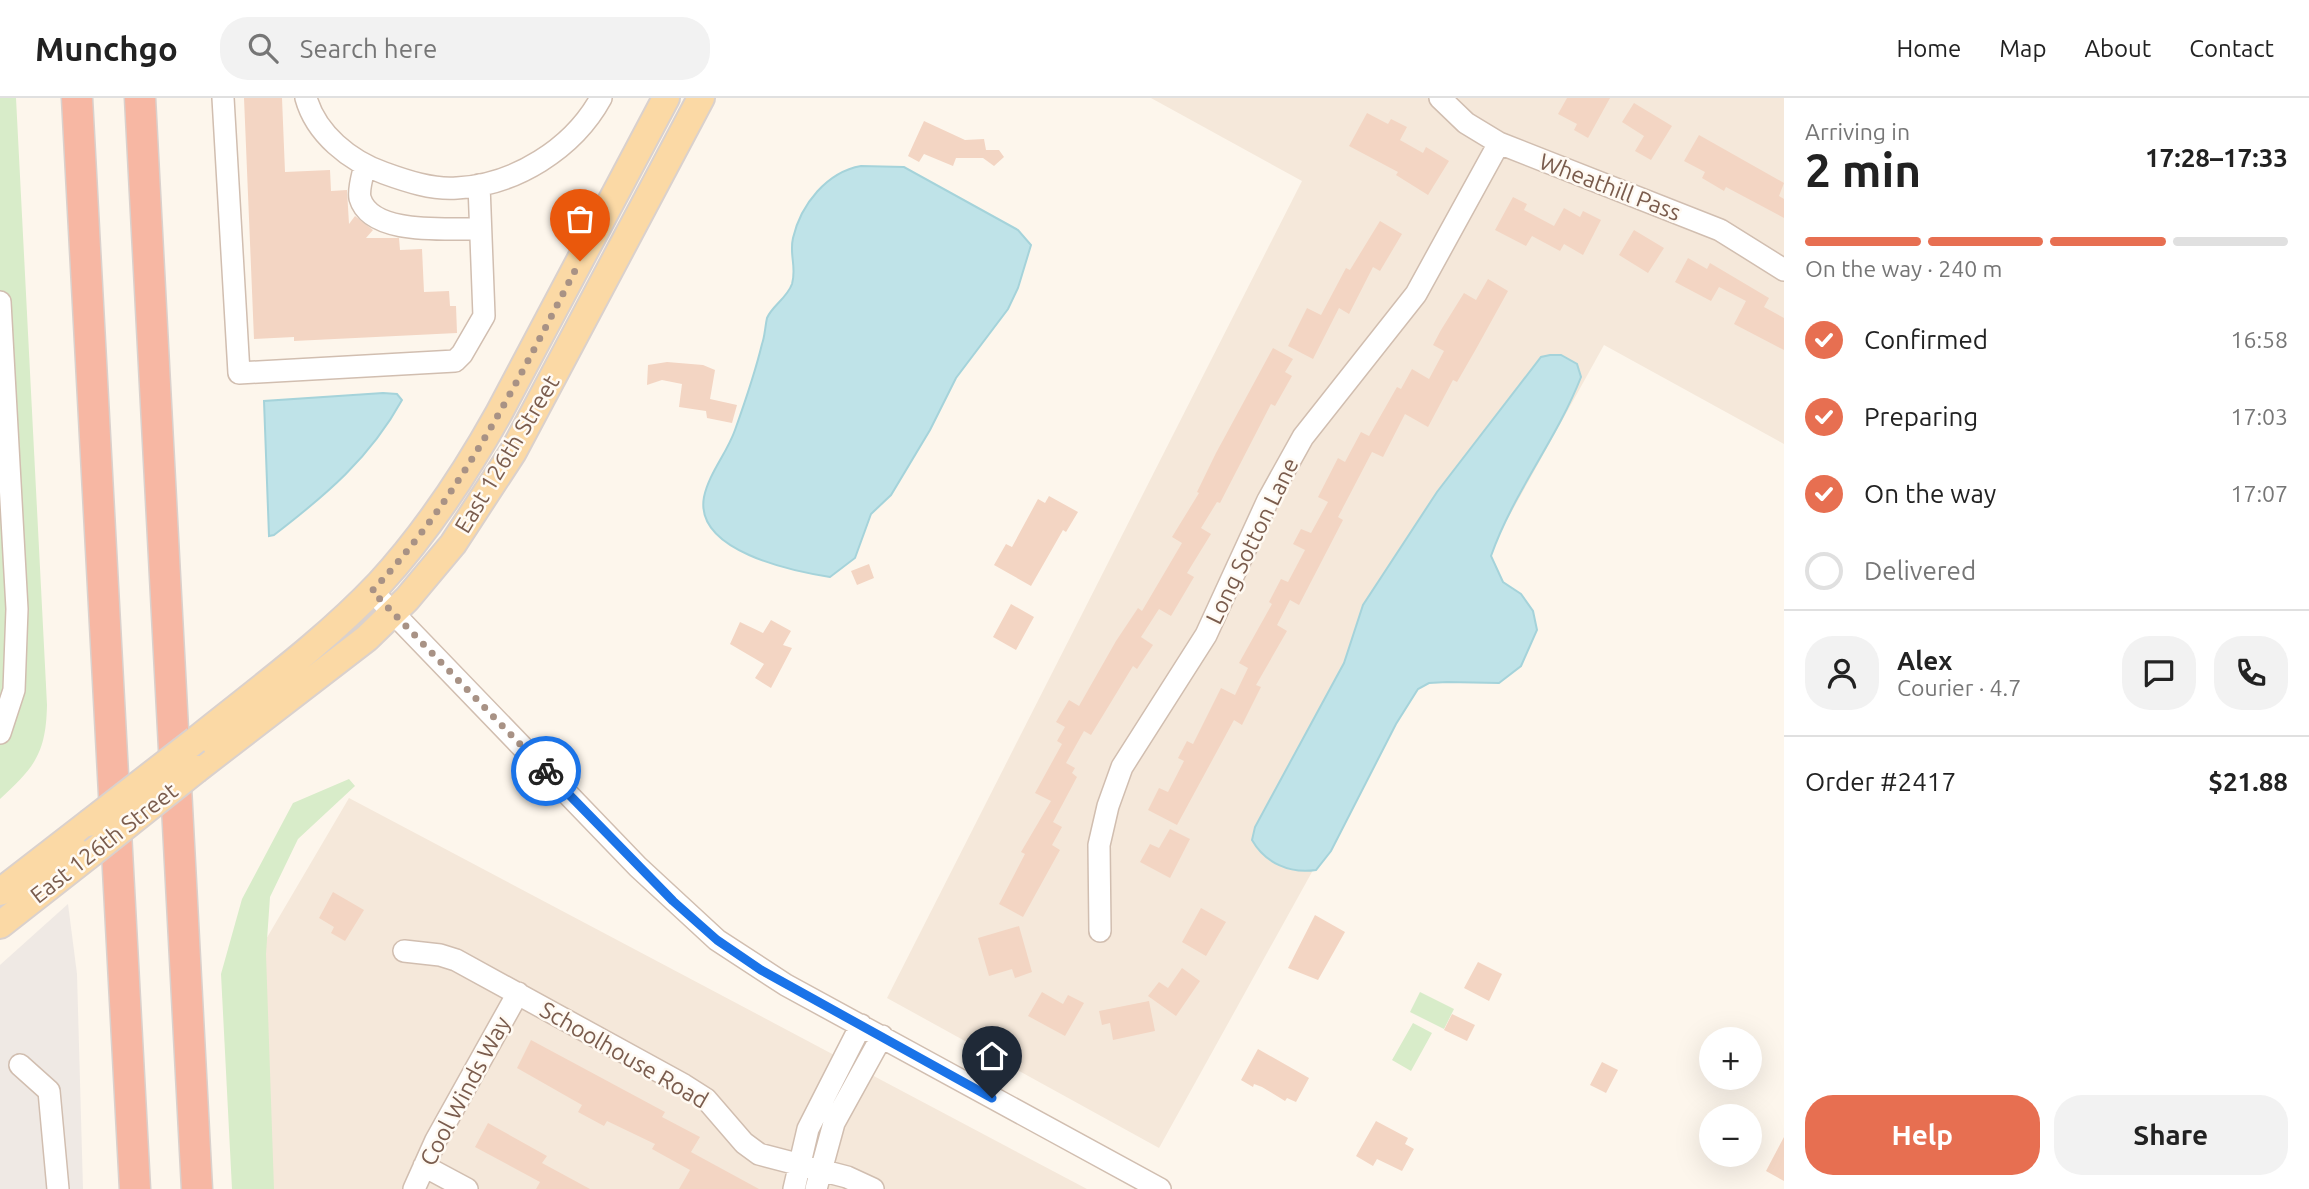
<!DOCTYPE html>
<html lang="en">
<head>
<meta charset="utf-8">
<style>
	body { margin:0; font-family:Ubuntu,sans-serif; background:#f2f2f2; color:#222; height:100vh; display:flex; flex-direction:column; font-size:26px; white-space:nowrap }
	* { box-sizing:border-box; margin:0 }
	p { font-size:23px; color:#767676 }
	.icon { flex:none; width:38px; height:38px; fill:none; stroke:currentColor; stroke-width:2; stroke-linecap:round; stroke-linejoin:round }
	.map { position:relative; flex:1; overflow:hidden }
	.side { display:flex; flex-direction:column; background:#fff; width:525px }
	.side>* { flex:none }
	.controls { position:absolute; left:1699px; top:929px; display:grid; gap:14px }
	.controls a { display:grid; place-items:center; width:63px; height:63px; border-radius:50%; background:#fff; box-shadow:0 7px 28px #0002; font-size:35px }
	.pin { position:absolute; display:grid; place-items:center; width:60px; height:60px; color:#fff; margin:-72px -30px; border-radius:50% 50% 50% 0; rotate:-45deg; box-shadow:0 0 7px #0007 }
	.pin .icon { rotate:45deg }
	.courier { position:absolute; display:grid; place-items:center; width:70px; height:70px; margin:-35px; border:5px solid #1a73e8; border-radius:50%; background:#fff; color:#222; box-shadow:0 2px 9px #0007 }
	.overview em { font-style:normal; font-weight:600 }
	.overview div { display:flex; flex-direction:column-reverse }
	.overview { display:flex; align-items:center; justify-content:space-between; height:119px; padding:0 21px }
	h1 { font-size:46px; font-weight:600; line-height:52px }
	.bar { display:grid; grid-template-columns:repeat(4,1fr); gap:10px 7px; align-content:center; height:84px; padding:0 21px }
	.bar i { height:9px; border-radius:5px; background:#e0e0e0 }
	.bar .on { background:#e76f51 }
	.bar p { grid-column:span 4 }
	.line { display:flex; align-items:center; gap:18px; padding:0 21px; border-top:2px solid #e0e0e0 }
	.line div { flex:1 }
	.round { display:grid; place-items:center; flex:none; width:74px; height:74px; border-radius:28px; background:#f2f2f2 }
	ol { padding:0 21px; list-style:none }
	li { display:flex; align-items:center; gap:21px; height:77px }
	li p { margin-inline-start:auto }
	li .icon { padding:7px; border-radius:50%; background:#e76f51; color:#fff; stroke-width:4 }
	li:last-child { color:#767676 }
	li i { width:38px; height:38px; border:4px solid #e0e0e0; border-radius:50% }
	.button { display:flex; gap:14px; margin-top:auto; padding:14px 21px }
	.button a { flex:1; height:80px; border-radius:28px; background:#e76f51; color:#fff; font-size:28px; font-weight:600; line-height:80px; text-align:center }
	.button a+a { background:#f2f2f2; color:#222 }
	header { display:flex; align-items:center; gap:42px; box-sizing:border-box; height:98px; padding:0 35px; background:#fff; border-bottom:2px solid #e0e0e0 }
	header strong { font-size:33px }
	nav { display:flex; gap:38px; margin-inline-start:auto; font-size:24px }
	.search { width:490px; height:63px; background:#f2f2f2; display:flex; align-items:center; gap:18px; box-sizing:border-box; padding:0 24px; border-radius:28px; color:#767676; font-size:26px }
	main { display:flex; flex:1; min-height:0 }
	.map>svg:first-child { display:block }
	.residential { fill:#f5e8da }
	.industrial { fill:#efe9e4 }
	.green { fill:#d8ecc9 }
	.water { fill:#bfe3e8; stroke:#a5d3da; stroke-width:2 }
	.building { fill:#f3d5c3 }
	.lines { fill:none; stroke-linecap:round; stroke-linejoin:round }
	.minor-casing { stroke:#d1beb0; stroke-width:24 }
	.major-casing { stroke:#dad1cd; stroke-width:30 }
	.highway-casing { stroke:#dad1cd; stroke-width:33 }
	.minor { stroke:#fff; stroke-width:21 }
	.major { stroke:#fbd9a5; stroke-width:26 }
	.highway { stroke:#f7b7a3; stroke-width:30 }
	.major-bridge-casing { stroke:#dad1cd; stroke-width:30; stroke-linecap:butt }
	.major-bridge { stroke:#fbd9a5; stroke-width:26 }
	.done { stroke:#a89285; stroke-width:7; stroke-dasharray:0 12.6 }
	.route { stroke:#1a73e8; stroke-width:9 }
	.labels { text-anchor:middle; stroke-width:5; stroke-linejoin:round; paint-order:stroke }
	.street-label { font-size:23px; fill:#7a5c4d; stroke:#fffaf3 }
</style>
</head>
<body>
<header>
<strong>Munchgo</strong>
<div class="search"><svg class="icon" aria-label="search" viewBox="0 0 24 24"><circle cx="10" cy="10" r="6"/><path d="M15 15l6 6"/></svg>Search here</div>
<nav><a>Home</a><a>Map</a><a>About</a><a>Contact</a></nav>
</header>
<main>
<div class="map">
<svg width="1784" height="1091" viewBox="0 0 1784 1091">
	<rect width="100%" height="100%" fill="#fdf6ec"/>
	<path class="residential" d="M 1151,0 L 1784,0 L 1784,346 L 1604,247 L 1159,1050 L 887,900 L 1302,83 Z
		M 349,700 L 1087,1091 L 272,1091 L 265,843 Z"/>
	<path class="industrial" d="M 68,806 L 77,876 L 83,1091 L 0,1091 L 0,867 Z"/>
	<path class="green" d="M 0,0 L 16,0 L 47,607 C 46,655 35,669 0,701 Z
		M 349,681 L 355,688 L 298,741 L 270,799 L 266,856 L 274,1091 L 232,1091 L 221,876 L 242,801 L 293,705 Z
		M 1420,894 L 1454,911 L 1444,931 L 1410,914 Z
		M 1413,925 L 1432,935 L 1411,973 L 1392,962 Z"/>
	<path class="water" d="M 861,68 L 904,69 L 1018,132 L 1031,147 L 1018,190 L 1008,211 L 956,280 L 930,332 L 891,397 L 871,416 L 855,460 L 830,479 C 792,473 694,453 704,399 C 709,375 727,355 735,332 C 745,304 755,275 762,246 C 765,238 765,229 767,220 C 772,208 787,200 792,186 C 797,169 789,157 793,140 C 801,106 827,74 861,68 Z
		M 1550,257 L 1561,257 L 1577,266 L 1581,279 C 1557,341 1513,395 1491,458 L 1503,484 L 1521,496 L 1533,513 L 1537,532 L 1521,568 L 1499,585 L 1447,584 L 1429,585 L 1418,591 L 1396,626 L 1331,753 L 1316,772 C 1290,776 1265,765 1252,742 L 1255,729 L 1344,565 L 1363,507 L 1437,394 L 1541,259 Z
		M 383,295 L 397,296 L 402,302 C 370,360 326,397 274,437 L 269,438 L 264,303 Z"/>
	<path class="building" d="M 244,0 L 282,0 L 285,74 L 330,72 L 331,93 L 347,92 L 349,126 L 355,118 L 373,132 L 366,140 L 399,140 L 400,152 L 422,151 L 424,194 L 449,193 L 450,208 L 456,208 L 457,235 L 294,243 L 294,239 L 254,241 Z
		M 1567,0 L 1610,0 L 1588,40 L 1574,32 L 1577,26 L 1558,16 Z
		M 1634,5 L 1672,28 L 1651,62 L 1635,53 L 1644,38 L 1622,24 Z
		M 1367,15 L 1388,26 L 1391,21 L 1407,29 L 1400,42 L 1423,55 L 1426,49 L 1449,63 L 1428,97 L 1396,77 L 1398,74 L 1349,48 Z
		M 924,23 L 965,42 L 984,41 L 986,52 L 999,52 L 1004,59 L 994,68 L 983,60 L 956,60 L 953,68 L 924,56 L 919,64 L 908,58 Z
		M 1699,37 L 1784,85 L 1779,98 L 1784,101 L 1784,120 L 1726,89 L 1724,93 L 1702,80 L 1705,74 L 1684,63 Z
		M 1513,99 L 1527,106 L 1524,112 L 1554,128 L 1564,110 L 1580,119 L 1583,113 L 1601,122 L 1583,157 L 1564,146 L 1560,153 L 1532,138 L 1526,148 L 1495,132 Z
		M 1380,123 L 1402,136 L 1380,173 L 1373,169 L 1349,216 L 1339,210 L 1313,261 L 1288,248 L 1307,210 L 1321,217 L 1346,170 L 1350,172 Z
		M 1634,132 L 1664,150 L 1648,175 L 1619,157 Z
		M 1688,160 L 1707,171 L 1710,165 L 1769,200 L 1764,209 L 1784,220 L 1784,252 L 1734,226 L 1746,203 L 1719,189 L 1711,203 L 1675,184 Z
		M 1488,181 L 1508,193 L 1476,251 L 1457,284 L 1453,282 L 1428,329 L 1405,316 L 1383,359 L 1372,354 L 1338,419 L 1343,422 L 1299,507 L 1290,502 L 1277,527 L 1287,533 L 1256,587 L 1261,589 L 1242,627 L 1234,622 L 1177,727 L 1148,712 L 1159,690 L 1168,694 L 1184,663 L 1178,660 L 1187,643 L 1193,646 L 1221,590 L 1235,597 L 1248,570 L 1239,565 L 1272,506 L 1269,504 L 1281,481 L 1288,484 L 1305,452 L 1293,446 L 1301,431 L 1311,435 L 1328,404 L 1318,399 L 1338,360 L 1345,364 L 1361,334 L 1369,338 L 1397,289 L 1401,291 L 1412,271 L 1429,281 L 1444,253 L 1433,247 L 1441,232 L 1464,195 L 1476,202 Z
		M 1273,250 L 1293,261 L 1285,274 L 1292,278 L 1275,308 L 1271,306 L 1220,405 L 1217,404 L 1201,430 L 1211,436 L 1187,475 L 1194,479 L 1171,518 L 1159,511 L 1141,539 L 1153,547 L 1137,571 L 1133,568 L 1091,637 L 1084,633 L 1066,665 L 1075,670 L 1072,675 L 1077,679 L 1053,724 L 1062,729 L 1052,747 L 1060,752 L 1023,819 L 999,806 L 1025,756 L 1021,754 L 1051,703 L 1035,695 L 1062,646 L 1057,643 L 1065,629 L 1056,624 L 1069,602 L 1079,608 L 1116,543 L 1138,510 L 1142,513 L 1182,445 L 1172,439 L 1199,395 L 1197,394 L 1216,355 Z
		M 667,264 L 703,267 L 715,272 L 710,301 L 737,307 L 732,325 L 707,320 L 706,313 L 679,309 L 682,286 L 662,282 L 647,287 L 648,267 Z
		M 1049,398 L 1078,414 L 1066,434 L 1063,432 L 1031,488 L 994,467 L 1006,446 L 1012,449 L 1038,401 L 1045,405 Z
		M 869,466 L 874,480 L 857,487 L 851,473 Z
		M 1011,506 L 1034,519 L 1016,552 L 993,539 Z
		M 771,522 L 791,533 L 783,547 L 792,550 L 771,590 L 755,580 L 764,566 L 730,546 L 740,524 L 763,535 Z
		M 1170,731 L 1190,741 L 1170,780 L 1140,764 L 1150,746 L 1159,750 Z
		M 333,794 L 364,812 L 345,843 L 331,835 L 334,829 L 319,820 Z
		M 1201,810 L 1226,824 L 1206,858 L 1182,844 Z
		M 1315,817 L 1345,834 L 1318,882 L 1288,870 Z
		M 1019,828 L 1032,874 L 1015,880 L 1012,871 L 989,878 L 978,840 Z
		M 1478,864 L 1502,876 L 1489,903 L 1464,890 Z
		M 1182,870 L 1200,883 L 1176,918 L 1148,898 L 1159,884 L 1168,890 Z
		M 1042,894 L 1063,906 L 1068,897 L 1084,905 L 1065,938 L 1028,918 Z
		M 1149,903 L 1155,933 L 1113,942 L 1110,925 L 1102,927 L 1099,913 Z
		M 1452,916 L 1475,927 L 1467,943 L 1444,932 Z
		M 531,942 L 665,1014 L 662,1019 L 700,1039 L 691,1054 L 759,1091 L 679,1091 L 690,1072 L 652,1051 L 655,1046 L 607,1023 L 604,1028 L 578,1014 L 582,1007 L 517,970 Z
		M 1258,951 L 1309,980 L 1296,1004 L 1287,1000 L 1285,1003 L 1262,989 L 1254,986 L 1253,989 L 1241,982 Z
		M 1602,964 L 1618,972 L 1606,995 L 1590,987 Z
		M 1376,1023 L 1408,1040 L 1405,1046 L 1414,1051 L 1402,1073 L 1377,1061 L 1373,1068 L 1356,1058 Z
		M 488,1025 L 547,1058 L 542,1065 L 590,1091 L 536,1091 L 540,1084 L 475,1049 Z
		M 1784,1039 L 1784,1083 L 1766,1073 Z"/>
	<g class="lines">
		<defs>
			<path id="minor" d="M 223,0 L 239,275 L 455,263 L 462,256 L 484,218 L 479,87
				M 306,0 C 316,36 350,63 384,75 C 406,83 433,92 457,90 C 515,87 573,51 601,0
				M 1440,0 L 1466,25 L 1499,45 L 1720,132 L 1784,172
				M 365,67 C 363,76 358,91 360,100 C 371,138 448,130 480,131
				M 0,204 L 17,511 L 14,592 L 0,635
				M 372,493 L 638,769 L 717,842 L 786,887 L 1160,1091
				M 1100,833 L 1099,747 L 1108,708 L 1122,669 L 1206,537 L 1268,402 L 1303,339 L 1416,196 L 1499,45
				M 404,853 L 440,857 L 456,862 L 684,987 L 706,1001 L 744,1045 L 759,1056 L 847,1079 L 873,1091
				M 20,967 L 49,993 L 58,1091
				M 424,1068 L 467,1091
				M 414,1091 L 436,1042 L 518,895
				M 794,1091 L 808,1031 L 861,927
				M 816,1091 L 834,1025 L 882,938"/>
			<path id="major" d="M 196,642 C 258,592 324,544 379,486 C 427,434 465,376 499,315 L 666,0
				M 197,671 L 367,540 L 407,501 L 453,446 L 513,354 L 701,0
				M 0,794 L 89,725
				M 0,827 L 93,754"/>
			<path id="highway" d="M 77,0 L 135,1091
				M 140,0 L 197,1091"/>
		</defs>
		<use href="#minor" class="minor-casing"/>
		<use href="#major" class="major-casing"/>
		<use href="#highway" class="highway-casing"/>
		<use href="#minor" class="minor"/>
		<use href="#major" class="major"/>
		<use href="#highway" class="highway"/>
		<defs>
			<path id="major-bridge" d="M 89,725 L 196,642
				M 93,754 L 197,671"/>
		</defs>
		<use href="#major-bridge" class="major-bridge-casing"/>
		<use href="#major-bridge" class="major-bridge"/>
	</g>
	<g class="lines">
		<path class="done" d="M 546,673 L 372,493 C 463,397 520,278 580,163"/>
		<path class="route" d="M 546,673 L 673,803 L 717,842 L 761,872 L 992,1000"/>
	</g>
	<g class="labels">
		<g class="street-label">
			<text transform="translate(1610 89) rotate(21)" y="8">Wheathill Pass</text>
			<text transform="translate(507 356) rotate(-59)" y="8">East 126th Street</text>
			<text transform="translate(1252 443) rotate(-64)" y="8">Long Sotton Lane</text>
			<text transform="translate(104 745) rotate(-38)" y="8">East 126th Street</text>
			<text transform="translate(624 957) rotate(30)" y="8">Schoolhouse Road</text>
			<text transform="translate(465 993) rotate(-62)" y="8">Cool Winds Way</text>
		</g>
	</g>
</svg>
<div class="controls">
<a>+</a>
<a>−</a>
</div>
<div class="pin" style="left:580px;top:163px;background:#ea580c"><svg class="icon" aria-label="bag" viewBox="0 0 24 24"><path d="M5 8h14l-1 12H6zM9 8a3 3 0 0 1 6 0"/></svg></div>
<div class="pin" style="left:992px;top:1000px;background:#1f2937"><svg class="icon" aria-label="home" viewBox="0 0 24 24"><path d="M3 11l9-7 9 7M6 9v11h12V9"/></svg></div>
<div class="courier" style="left:546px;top:673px"><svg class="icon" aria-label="bike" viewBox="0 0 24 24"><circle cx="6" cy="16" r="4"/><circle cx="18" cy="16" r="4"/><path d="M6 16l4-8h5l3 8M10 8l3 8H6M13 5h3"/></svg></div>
</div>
<section class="side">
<div class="overview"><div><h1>2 min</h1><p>Arriving in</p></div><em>17:28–17:33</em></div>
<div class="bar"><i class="on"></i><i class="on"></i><i class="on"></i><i></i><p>On the way · 240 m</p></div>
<ol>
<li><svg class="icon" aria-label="check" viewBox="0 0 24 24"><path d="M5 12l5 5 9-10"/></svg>Confirmed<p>16:58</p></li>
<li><svg class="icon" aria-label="check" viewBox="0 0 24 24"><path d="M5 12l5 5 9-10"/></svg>Preparing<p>17:03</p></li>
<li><svg class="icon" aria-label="check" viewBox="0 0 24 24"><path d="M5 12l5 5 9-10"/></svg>On the way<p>17:07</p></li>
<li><i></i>Delivered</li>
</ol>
<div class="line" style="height:126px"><a class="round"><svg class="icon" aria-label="person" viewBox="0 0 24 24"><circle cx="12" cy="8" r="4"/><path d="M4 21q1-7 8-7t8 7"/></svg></a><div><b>Alex</b><p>Courier · 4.7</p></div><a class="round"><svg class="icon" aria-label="chat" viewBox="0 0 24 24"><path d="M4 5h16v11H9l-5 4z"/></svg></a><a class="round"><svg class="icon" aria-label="phone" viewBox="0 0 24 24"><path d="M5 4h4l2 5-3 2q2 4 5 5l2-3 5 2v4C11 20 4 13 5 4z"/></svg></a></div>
<div class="line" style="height:91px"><div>Order #2417</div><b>$21.88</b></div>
<div class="button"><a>Help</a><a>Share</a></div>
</section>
</main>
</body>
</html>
